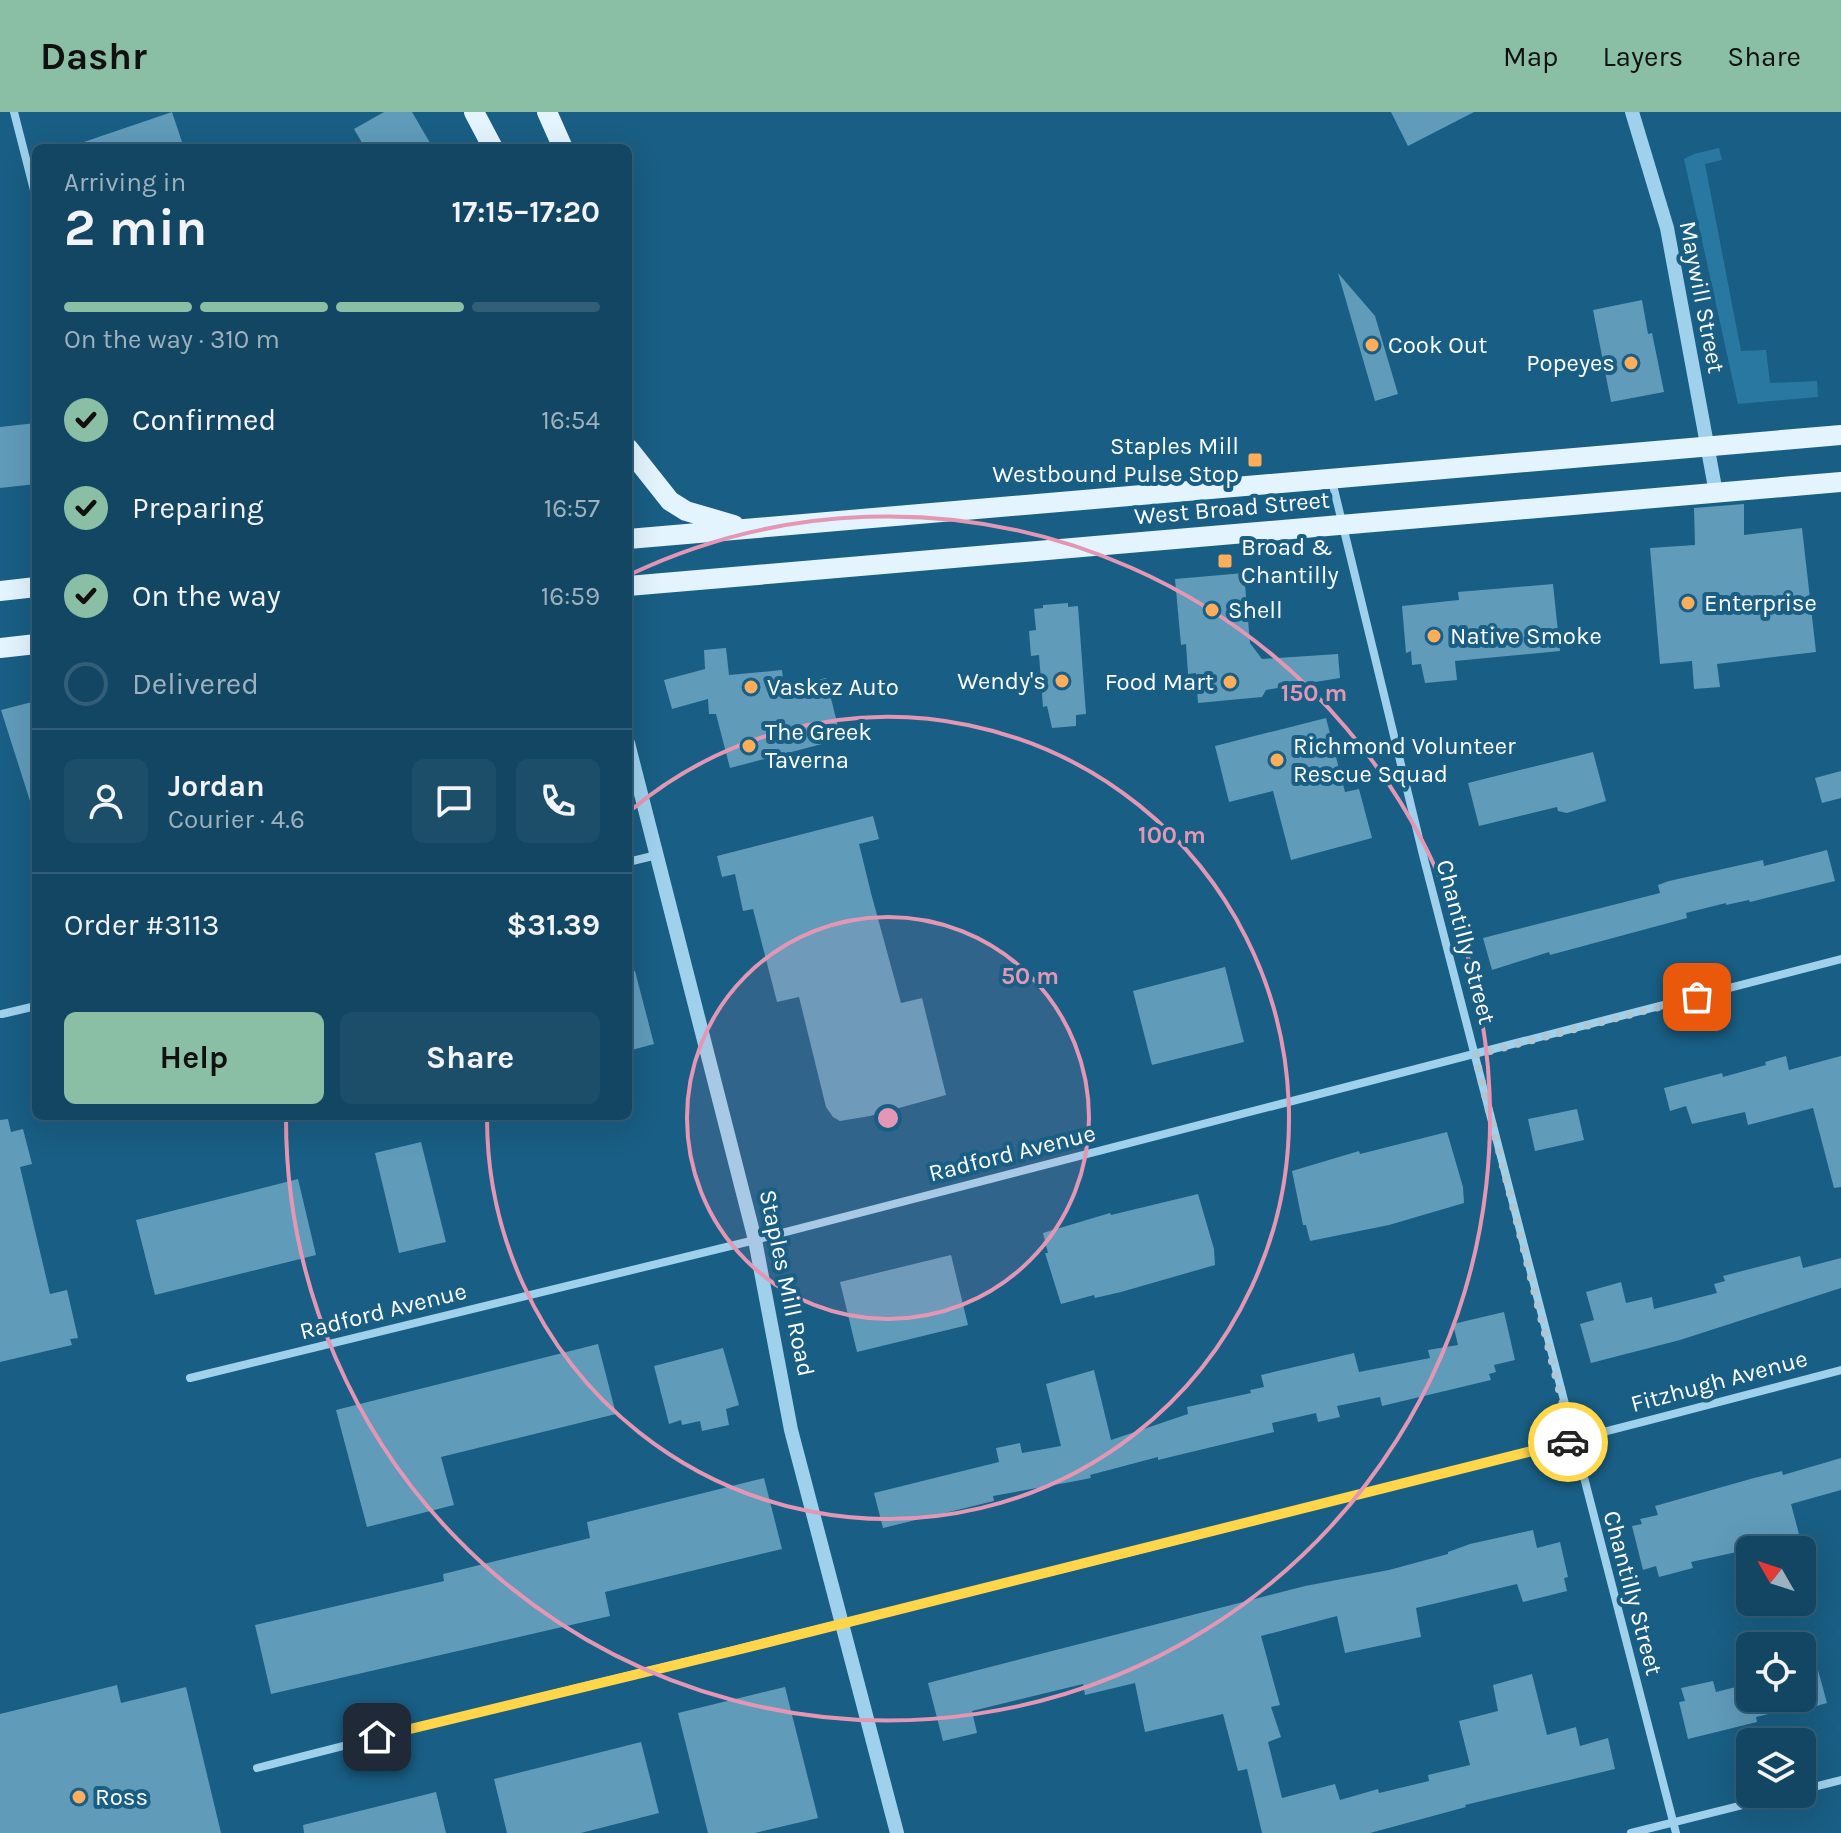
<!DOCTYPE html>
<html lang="en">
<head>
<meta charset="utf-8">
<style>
	body { margin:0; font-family:Karla,sans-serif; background:#1c4d69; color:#f1f3f6; height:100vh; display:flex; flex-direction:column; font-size:30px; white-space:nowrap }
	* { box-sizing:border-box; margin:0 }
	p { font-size:26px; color:#9db1be }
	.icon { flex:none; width:44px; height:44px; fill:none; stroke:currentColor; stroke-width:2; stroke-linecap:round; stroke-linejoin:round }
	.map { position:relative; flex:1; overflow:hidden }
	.panel { position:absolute; left:32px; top:32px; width:600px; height:976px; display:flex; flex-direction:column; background:#134663; border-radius:12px; box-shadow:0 8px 32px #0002,0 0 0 2px #325e78 }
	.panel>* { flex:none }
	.needle { width:52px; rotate:309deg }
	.fabs { position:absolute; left:1736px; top:1424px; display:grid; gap:16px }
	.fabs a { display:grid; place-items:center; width:80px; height:80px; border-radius:12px; background:#134663; box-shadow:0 8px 32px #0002,0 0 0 2px #325e78; font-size:40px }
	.pin { position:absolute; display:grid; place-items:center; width:68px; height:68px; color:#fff; margin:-34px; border-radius:16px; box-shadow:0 4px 12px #0006 }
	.courier { position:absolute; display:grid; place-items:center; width:80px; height:80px; margin:-40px; border:6px solid #ffd54a; border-radius:50%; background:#fff; color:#222; box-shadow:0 2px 10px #0007 }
	.overview em { font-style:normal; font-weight:700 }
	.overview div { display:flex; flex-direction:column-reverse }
	.overview { display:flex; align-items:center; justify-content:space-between; height:136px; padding:0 32px }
	h1 { font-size:52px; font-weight:700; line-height:60px }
	.bar { display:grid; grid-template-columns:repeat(4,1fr); gap:12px 8px; align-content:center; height:96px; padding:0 32px }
	.bar i { height:10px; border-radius:6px; background:#325e78 }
	.bar .current { background:#8abfa5 }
	.bar p { grid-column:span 4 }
	.line { display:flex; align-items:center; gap:20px; padding:0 32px; border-top:2px solid #325e78 }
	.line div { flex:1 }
	.round { display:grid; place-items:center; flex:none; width:84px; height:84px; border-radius:12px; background:#1c4d69 }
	ol { padding:0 32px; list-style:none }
	li { display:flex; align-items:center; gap:24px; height:88px }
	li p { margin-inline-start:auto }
	li .icon { padding:8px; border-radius:50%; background:#8abfa5; color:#111; stroke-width:4 }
	li:last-child { color:#9db1be }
	li i { width:44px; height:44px; border:4px solid #325e78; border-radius:50% }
	.primary-button { display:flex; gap:16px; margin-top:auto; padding:16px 32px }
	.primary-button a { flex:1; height:92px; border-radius:12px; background:#8abfa5; color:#111; font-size:32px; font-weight:700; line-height:92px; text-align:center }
	.primary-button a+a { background:#1c4d69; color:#f1f3f6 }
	header { display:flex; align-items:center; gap:48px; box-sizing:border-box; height:112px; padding:0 40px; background:#8abfa5; color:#111 }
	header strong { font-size:38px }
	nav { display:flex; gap:44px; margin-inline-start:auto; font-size:28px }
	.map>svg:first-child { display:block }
	.green { fill:#2878a1 }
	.building { fill:#609bba }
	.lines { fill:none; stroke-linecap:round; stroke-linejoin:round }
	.minor { stroke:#9fd1ec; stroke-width:8 }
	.tertiary { stroke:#9fd1ec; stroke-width:14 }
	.primary { stroke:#e3f4ff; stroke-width:20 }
	.done { stroke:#aec7d4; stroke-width:8; stroke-dasharray:0 14.4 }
	.route { stroke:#ffd54a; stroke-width:10 }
	.ring { fill:none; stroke:#e497b5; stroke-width:4 }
	.poi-dot { fill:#fead5a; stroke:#195e84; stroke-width:3 }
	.labels { text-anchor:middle; stroke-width:8; stroke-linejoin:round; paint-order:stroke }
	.street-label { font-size:24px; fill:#fff; stroke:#195e84 }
	.poi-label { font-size:24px; fill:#fff; stroke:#195e84; text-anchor:start }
	.centre { fill:#e497b5; stroke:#195e84; stroke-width:4 }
	.ring-label { font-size:24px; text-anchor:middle; font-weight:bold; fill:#e497b5; stroke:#195e84; stroke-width:8; stroke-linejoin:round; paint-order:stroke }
</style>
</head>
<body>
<header>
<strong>Dashr</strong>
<nav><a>Map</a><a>Layers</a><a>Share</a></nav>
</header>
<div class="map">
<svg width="1841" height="1721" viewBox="0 0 1841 1721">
	<rect width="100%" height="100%" fill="#195e84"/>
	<path class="green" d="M 1719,36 L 1722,48 L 1705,52 L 1741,239 L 1766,238 L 1770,271 L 1817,269 L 1818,285 L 1738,292 L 1684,47 L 1694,42 Z"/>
	<path class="building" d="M 172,0 L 184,36 L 78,36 L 78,32 Z
		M 384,0 L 412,0 L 433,36 L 365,36 L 354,17 Z
		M 1391,0 L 1474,0 L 1408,34 Z
		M 1338,161 L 1375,204 L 1398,282 L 1375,289 Z
		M 1642,188 L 1648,222 L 1652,221 L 1664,280 L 1611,290 L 1593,198 Z
		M 36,311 L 36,372 L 0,376 L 0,315 Z
		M 1744,392 L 1744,423 L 1802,416 L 1816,540 L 1717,552 L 1720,575 L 1694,577 L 1692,549 L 1660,552 L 1650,436 L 1695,433 L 1694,396 Z
		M 1244,461 L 1250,531 L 1262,547 L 1338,542 L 1340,566 L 1266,578 L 1262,585 L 1198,591 L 1196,561 L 1188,562 L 1186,532 L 1181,533 L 1175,467 Z
		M 1553,472 L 1560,539 L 1455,549 L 1457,568 L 1425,571 L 1421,552 L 1412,553 L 1411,539 L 1406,541 L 1402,494 L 1459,488 L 1458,480 Z
		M 1068,491 L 1068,495 L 1078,494 L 1086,602 L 1076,603 L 1076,614 L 1052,616 L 1047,594 L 1043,595 L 1039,543 L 1031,544 L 1029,519 L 1036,518 L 1034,497 L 1043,496 L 1043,493 Z
		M 726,536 L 729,563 L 782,558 L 784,576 L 826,566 L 841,627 L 730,656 L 716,602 L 709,602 L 708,587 L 672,597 L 664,568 L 705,557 L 704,538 Z
		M 36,589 L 36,691 L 31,692 L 1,598 Z
		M 1326,606 L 1345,680 L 1359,677 L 1372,726 L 1291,748 L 1273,679 L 1229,690 L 1215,634 Z
		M 1593,640 L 1606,689 L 1567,701 L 1558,699 L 1557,695 L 1479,714 L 1468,671 Z
		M 1841,659 L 1841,686 L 1822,691 L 1815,666 Z
		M 873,704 L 879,727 L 859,732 L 871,781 L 901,891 L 922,886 L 946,983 L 870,1004 L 840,1009 L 833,1005 L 826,995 L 799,885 L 777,890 L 753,797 L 743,799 L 735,762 L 722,765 L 717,744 Z
		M 1827,738 L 1835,769 L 1750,790 L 1749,788 L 1726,793 L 1726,791 L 1686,801 L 1687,806 L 1550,843 L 1549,840 L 1492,858 L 1483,826 L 1660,781 L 1658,773 L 1669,769 L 1763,748 L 1764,754 Z
		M 1225,855 L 1244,930 L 1152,953 L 1133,879 Z
		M 628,859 L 635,859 L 654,932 L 628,939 Z
		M 1786,944 L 1789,958 L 1841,944 L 1841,1075 L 1834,1076 L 1813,996 L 1748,1013 L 1745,1000 L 1692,1012 L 1686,994 L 1670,999 L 1664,976 L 1722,961 L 1723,965 L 1766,953 L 1765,950 Z
		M 1577,997 L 1584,1028 L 1535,1039 L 1528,1007 Z
		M 8,1007 L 11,1020 L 23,1017 L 32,1052 L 20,1055 L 50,1182 L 67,1178 L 78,1226 L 70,1227 L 72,1233 L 0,1250 L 0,1008 Z
		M 1447,1020 L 1463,1075 L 1464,1091 L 1389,1113 L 1310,1129 L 1306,1113 L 1303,1113 L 1292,1059 L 1359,1039 L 1360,1042 Z
		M 421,1030 L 446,1130 L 399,1141 L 375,1041 Z
		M 298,1067 L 316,1143 L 155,1183 L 136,1108 Z
		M 1198,1082 L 1214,1137 L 1215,1153 L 1121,1180 L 1095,1186 L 1094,1183 L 1061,1192 L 1045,1141 L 1048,1141 L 1043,1121 L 1110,1101 L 1111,1103 Z
		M 951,1143 L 968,1213 L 857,1240 L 840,1170 Z
		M 1800,1144 L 1803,1156 L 1841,1146 L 1841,1176 L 1680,1228 L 1591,1251 L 1580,1212 L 1594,1208 L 1586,1180 L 1621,1170 L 1626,1191 L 1652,1185 L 1654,1197 L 1717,1181 L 1714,1172 L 1725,1169 L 1723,1164 Z
		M 1504,1200 L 1515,1248 L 1494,1253 L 1496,1260 L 1489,1262 L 1491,1268 L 1382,1294 L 1380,1285 L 1337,1294 L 1340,1305 L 1318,1310 L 1316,1301 L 1272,1311 L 1274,1320 L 1158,1348 L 1158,1345 L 1090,1363 L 1091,1366 L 1076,1369 L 993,1384 L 994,1389 L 883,1416 L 874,1381 L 999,1350 L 996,1336 L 1020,1331 L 1022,1341 L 1061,1334 L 1046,1272 L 1094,1258 L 1111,1328 L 1188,1302 L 1187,1295 L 1251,1281 L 1250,1278 L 1264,1275 L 1261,1263 L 1354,1241 L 1359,1260 L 1430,1246 L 1428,1238 L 1458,1233 L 1453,1212 Z
		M 598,1232 L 616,1302 L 441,1345 L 454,1393 L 367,1415 L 336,1298 Z
		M 723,1236 L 739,1293 L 726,1297 L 729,1313 L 702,1319 L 700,1309 L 682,1313 L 681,1308 L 669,1312 L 654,1254 Z
		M 1841,1346 L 1841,1378 L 1791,1392 L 1800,1426 L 1691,1450 L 1693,1456 L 1659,1465 L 1656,1454 L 1643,1458 L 1632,1414 L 1642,1412 L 1640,1407 L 1658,1403 L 1655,1394 L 1754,1366 L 1782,1359 L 1783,1363 Z
		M 764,1366 L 782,1437 L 605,1480 L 610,1504 L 271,1582 L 255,1513 L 444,1469 L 443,1462 L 590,1426 L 587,1410 Z
		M 1533,1418 L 1537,1436 L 1560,1430 L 1568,1465 L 1564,1466 L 1567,1479 L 1523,1490 L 1517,1472 L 1416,1496 L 1421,1525 L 1345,1541 L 1337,1504 L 1261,1524 L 1280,1593 L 1271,1595 L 1281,1625 L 1268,1630 L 1282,1686 L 1335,1672 L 1340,1688 L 1378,1677 L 1379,1681 L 1429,1669 L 1428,1663 L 1470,1653 L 1459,1609 L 1498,1599 L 1493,1573 L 1532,1562 L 1547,1623 L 1576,1615 L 1580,1634 L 1608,1626 L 1615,1657 L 1465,1693 L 1466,1695 L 1370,1721 L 1262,1721 L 1247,1657 L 1238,1659 L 1223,1602 L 1145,1620 L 1135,1571 L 1085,1583 L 1083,1572 L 972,1599 L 977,1621 L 943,1629 L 928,1571 L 1305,1474 L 1389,1458 L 1448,1442 L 1448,1440 L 1470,1432 Z
		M 1809,1525 L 1827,1591 L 1802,1598 L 1802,1594 L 1756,1605 L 1757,1610 L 1688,1627 L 1679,1590 L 1685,1589 L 1681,1576 L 1713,1569 L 1716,1580 L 1748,1572 L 1750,1586 L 1802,1586 L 1802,1589 L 1802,1526 Z
		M 117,1573 L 121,1591 L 186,1575 L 221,1721 L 0,1721 L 0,1602 Z
		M 785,1575 L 818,1706 L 755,1721 L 708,1721 L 678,1601 Z
		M 641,1630 L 659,1701 L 581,1721 L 507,1721 L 494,1667 Z
		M 436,1680 L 446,1721 L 304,1721 L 303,1713 Z"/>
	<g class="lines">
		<path class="minor" d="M 14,0 L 36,86
			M 1332,369 L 1423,743 L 1676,1721
			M 628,750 L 657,743
			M 2,902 L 36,894
			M 190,1266 L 755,1128 L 1841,847
			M 257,1656 C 445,1607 634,1563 823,1516 C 1163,1433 1503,1347 1841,1258
			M 1802,1678 L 1841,1668
			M 1631,1721 L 1787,1682"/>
		<path class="tertiary" d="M 1632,0 L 1667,116 L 1716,381
			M 628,631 L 755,1128 L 791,1318 L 897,1721"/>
		<path class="primary" d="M 474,0 L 493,36
			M 547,0 L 563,36
			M 628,336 L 670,389 L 686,399 L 734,413
			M 628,427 L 1841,323
			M 628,474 L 1841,370
			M 0,479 L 36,475
			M 0,536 L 36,532"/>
	</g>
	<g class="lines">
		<path class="done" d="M 1568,1330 L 1572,1329 L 1475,943 L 1697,885"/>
		<path class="route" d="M 377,1625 L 733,1539 L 1568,1330"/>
	</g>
	<circle cx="888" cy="1006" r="201" fill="#e497b5" fill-opacity=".12"/>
	<g class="ring">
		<circle cx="888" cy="1006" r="201"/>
		<path d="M630 699A401 401 0 1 1 487 1006"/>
		<path d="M629 463A602 602 0 1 1 286 1006"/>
	</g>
	<g class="poi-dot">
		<circle cx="1372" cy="233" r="8"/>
		<circle cx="1631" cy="251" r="8"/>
		<rect x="1247" y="340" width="16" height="16" rx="4"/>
		<rect x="1217" y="441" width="16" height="16" rx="4"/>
		<circle cx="1688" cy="491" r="8"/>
		<circle cx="1212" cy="498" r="8"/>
		<circle cx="1434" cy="524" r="8"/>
		<circle cx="1062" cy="569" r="8"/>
		<circle cx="1230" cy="570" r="8"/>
		<circle cx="751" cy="575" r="8"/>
		<circle cx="749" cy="634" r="8"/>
		<circle cx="1277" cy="648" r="8"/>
		<circle cx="79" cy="1685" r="8"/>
	</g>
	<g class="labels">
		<g class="street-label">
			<text transform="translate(1702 185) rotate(79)" y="8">Maywill Street</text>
			<text transform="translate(1232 396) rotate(-5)" y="8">West Broad Street</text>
			<text transform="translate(1466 830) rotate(75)" y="8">Chantilly Street</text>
			<text transform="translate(1012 1041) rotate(-14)" y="8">Radford Avenue</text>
			<text transform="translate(787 1171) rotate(78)" y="8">Staples Mill Road</text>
			<text transform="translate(383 1199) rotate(-14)" y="8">Radford Avenue</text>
			<text transform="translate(1719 1269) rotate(-15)" y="8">Fitzhugh Avenue</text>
			<text transform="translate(1633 1481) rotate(75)" y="8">Chantilly Street</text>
		</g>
		<g class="poi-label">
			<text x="1388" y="241">Cook Out</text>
			<text x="1615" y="259" text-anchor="end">Popeyes</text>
			<text x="1239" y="342" text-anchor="end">Staples Mill<tspan x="1239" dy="28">Westbound Pulse Stop</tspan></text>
			<text x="1241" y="443">Broad &amp;<tspan x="1241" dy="28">Chantilly</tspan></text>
			<text x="1704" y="499">Enterprise</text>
			<text x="1228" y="506">Shell</text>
			<text x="1450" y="532">Native Smoke</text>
			<text x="1046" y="577" text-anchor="end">Wendy's</text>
			<text x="1214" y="578" text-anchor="end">Food Mart</text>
			<text x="767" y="583">Vaskez Auto</text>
			<text x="765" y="628">The Greek<tspan x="765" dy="28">Taverna</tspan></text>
			<text x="1293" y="642">Richmond Volunteer<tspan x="1293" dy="28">Rescue Squad</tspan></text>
			<text x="95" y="1693">Ross</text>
		</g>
	</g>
	<circle cx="888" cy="1006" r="12" class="centre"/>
	<g class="ring-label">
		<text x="1314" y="589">150 m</text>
		<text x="1172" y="731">100 m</text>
		<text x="1030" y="872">50 m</text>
	</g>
</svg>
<div class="fabs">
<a><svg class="needle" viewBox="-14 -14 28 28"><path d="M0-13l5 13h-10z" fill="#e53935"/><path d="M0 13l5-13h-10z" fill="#9db1be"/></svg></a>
<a><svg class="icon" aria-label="locate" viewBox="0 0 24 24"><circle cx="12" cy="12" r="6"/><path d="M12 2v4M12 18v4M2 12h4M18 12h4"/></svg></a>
<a><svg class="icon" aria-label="layers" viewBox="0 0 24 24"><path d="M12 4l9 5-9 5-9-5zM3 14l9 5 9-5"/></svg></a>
</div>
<div class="pin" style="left:1697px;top:885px;background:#ea580c"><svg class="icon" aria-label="bag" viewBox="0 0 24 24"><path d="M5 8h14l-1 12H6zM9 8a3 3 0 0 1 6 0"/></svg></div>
<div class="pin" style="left:377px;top:1625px;background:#1f2937"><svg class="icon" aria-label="home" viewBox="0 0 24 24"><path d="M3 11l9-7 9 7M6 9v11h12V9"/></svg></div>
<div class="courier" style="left:1568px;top:1330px"><svg class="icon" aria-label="car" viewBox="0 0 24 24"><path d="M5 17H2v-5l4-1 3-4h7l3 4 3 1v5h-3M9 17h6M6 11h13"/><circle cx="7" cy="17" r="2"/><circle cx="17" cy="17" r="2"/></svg></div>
<section class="panel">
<div class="overview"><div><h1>2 min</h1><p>Arriving in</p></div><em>17:15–17:20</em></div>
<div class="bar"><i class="current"></i><i class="current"></i><i class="current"></i><i></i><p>On the way · 310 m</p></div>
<ol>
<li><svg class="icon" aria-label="check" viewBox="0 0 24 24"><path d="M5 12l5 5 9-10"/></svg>Confirmed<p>16:54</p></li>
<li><svg class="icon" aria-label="check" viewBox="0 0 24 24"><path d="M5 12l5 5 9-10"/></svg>Preparing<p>16:57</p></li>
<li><svg class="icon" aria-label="check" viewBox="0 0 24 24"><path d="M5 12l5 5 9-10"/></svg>On the way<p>16:59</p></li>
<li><i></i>Delivered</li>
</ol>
<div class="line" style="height:144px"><a class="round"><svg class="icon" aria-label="person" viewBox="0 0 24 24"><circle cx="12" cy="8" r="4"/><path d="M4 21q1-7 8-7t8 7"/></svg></a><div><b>Jordan</b><p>Courier · 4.6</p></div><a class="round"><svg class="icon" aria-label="chat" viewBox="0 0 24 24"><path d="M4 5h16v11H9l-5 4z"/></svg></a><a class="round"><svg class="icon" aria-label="phone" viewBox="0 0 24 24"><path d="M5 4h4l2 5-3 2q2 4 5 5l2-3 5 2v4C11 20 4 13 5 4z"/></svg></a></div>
<div class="line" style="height:104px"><div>Order #3113</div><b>$31.39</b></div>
<div class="primary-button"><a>Help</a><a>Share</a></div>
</section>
</div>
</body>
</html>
